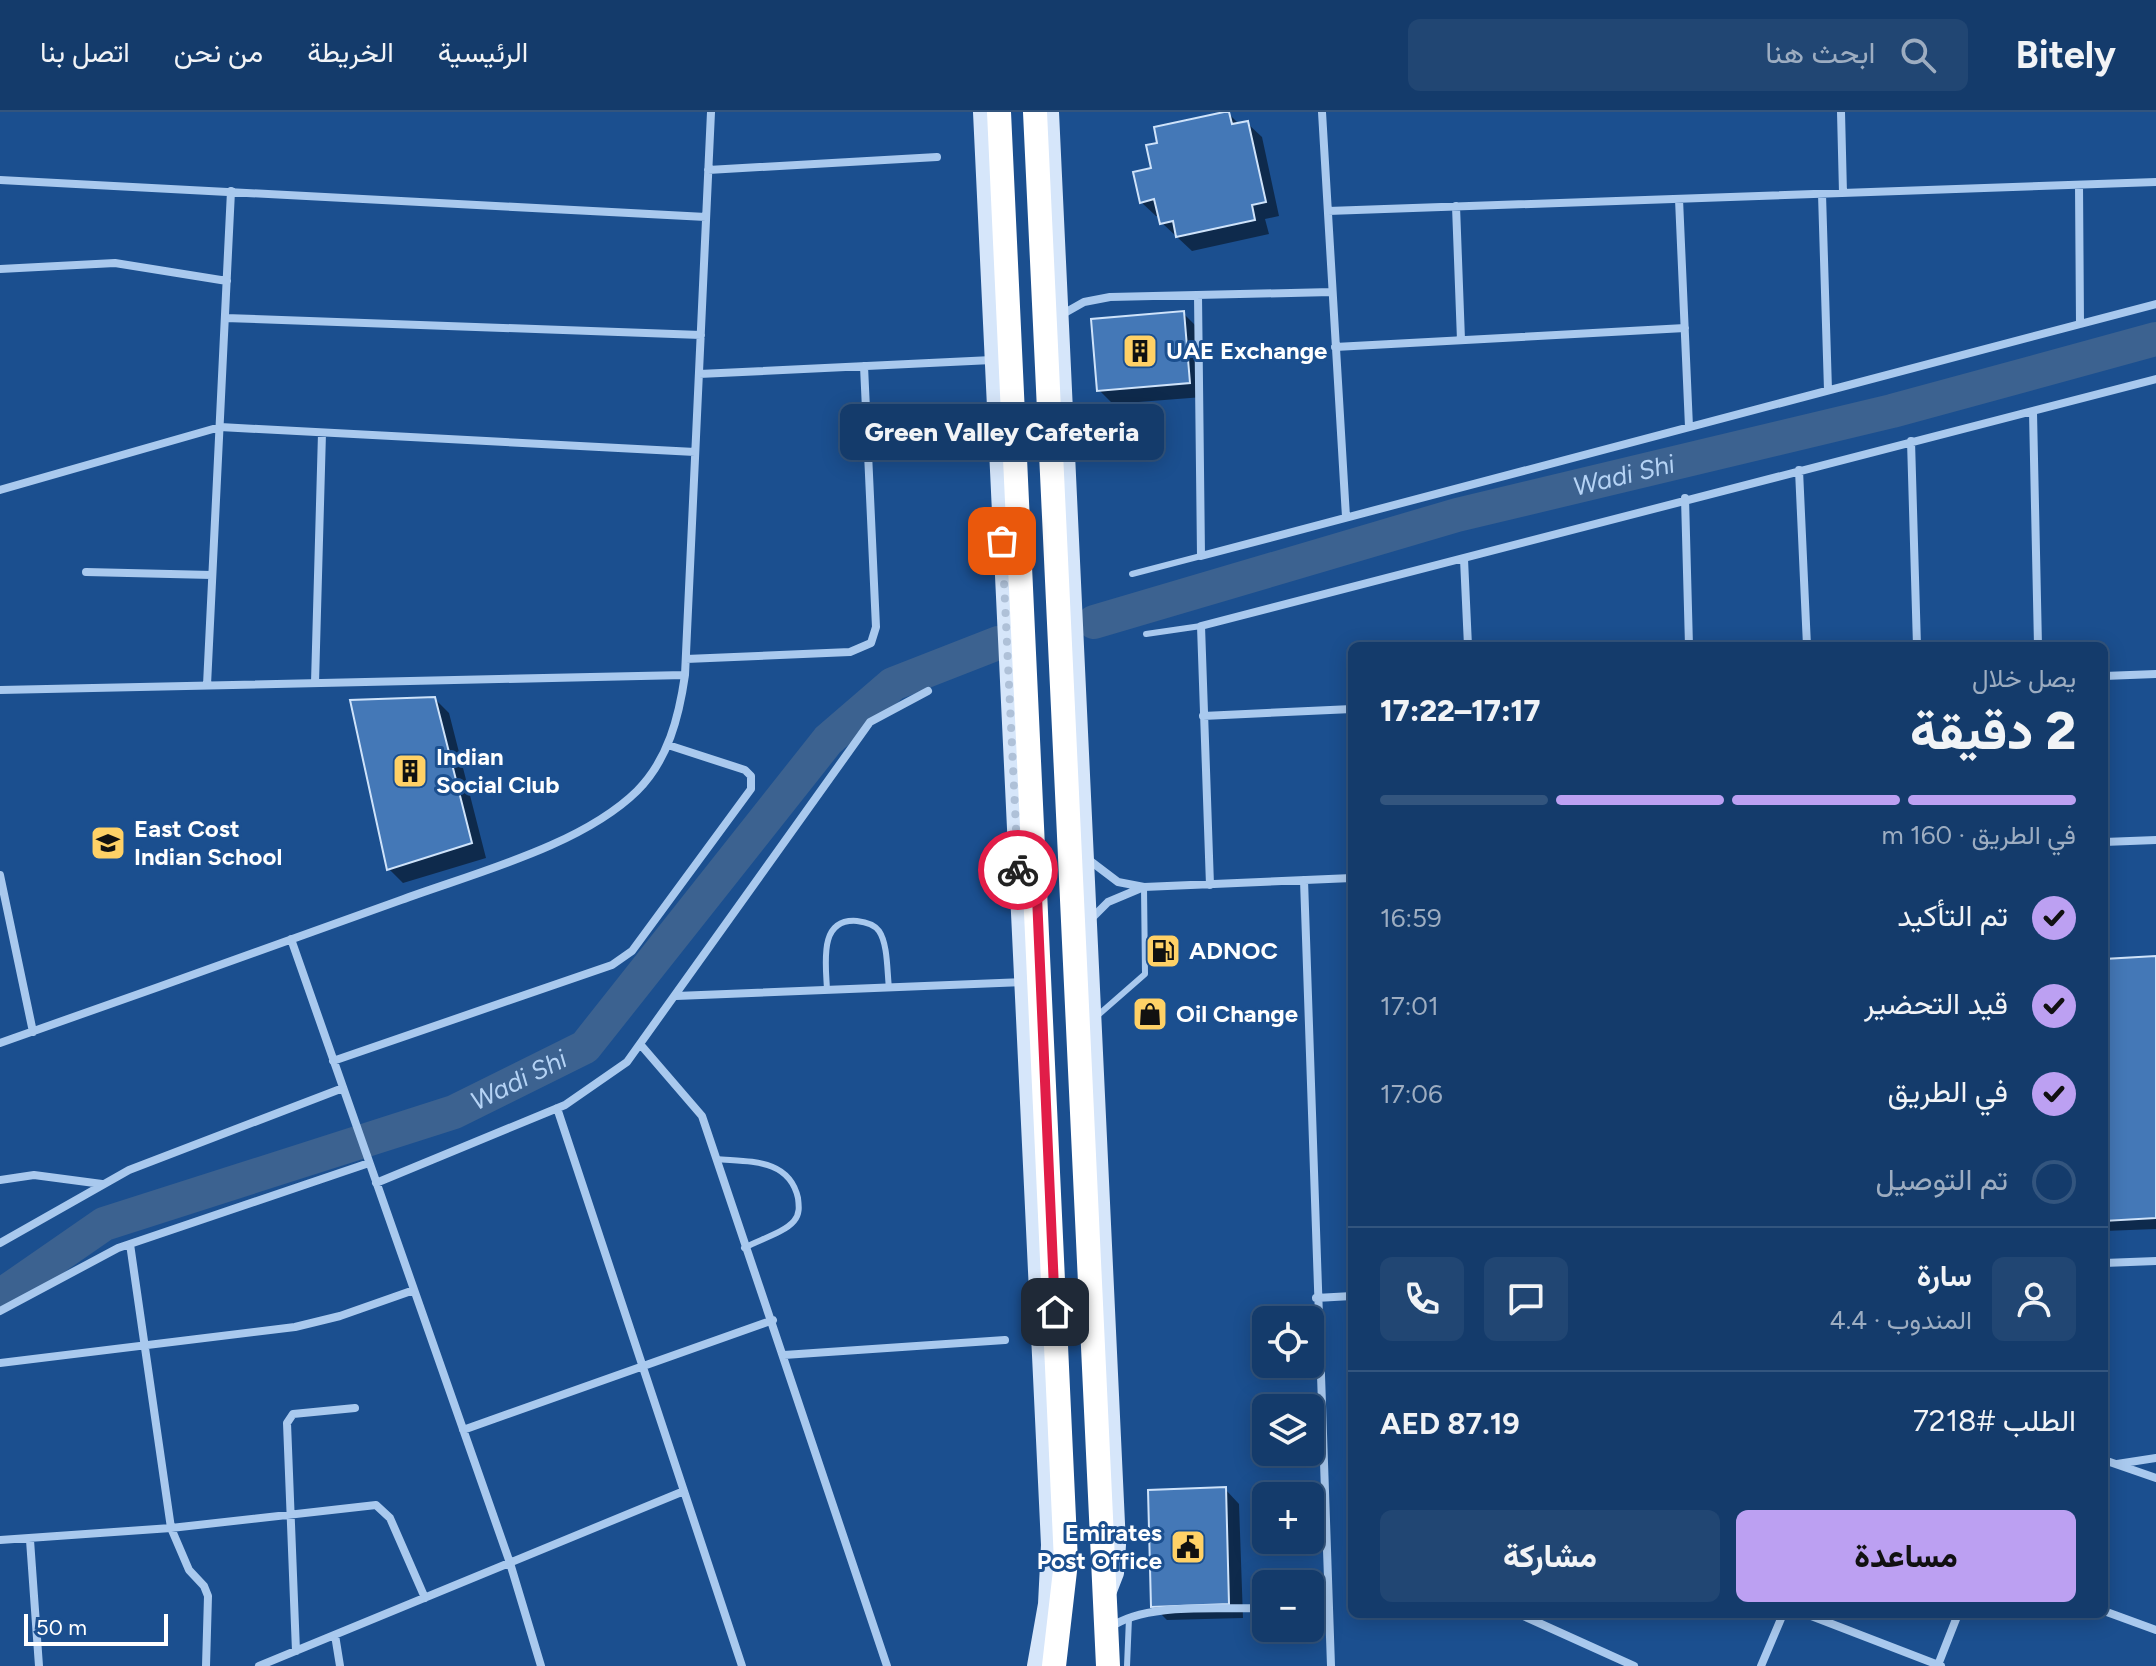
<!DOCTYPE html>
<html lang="ar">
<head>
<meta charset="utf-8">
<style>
	body { margin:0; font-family:Figtree,Vazirmatn,sans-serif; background:#214673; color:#f1f3f6; direction:rtl; height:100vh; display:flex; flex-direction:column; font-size:30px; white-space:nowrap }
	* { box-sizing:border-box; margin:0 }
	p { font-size:26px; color:#9dadc1 }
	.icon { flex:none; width:44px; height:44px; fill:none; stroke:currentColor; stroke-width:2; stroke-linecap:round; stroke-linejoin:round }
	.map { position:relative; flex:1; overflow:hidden; direction:ltr }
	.panel { position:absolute; left:1348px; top:530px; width:760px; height:976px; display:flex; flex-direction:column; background:#143b6b; border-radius:12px; box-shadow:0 4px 20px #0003,0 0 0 2px #33557e; direction:rtl }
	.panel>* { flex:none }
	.controls { position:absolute; left:1252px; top:1194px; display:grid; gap:16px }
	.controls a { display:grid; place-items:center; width:72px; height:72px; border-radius:12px; background:#143b6b; box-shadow:0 4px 20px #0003,0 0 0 2px #33557e; font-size:40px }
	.scale { position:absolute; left:24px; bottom:20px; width:144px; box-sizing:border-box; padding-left:8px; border:4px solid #fff; border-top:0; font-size:22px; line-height:28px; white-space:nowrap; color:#fff; -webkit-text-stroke:6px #1b4f8f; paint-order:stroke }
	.pin { position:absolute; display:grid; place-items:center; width:68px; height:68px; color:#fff; margin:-34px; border-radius:16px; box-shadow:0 4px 12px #0006 }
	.courier { position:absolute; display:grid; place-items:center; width:80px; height:80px; margin:-40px; border:6px solid #e11d48; border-radius:50%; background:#fff; color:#222; box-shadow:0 2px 10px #0007 }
	.bubble { position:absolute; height:56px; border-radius:12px; background:#143b6b; box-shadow:0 4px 20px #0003,0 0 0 2px #33557e; font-size:26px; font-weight:800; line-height:56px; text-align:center; direction:rtl }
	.overview em { font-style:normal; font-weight:800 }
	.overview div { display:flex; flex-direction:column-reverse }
	.overview { display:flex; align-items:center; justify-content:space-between; height:136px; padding:0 32px }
	h1 { font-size:52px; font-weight:800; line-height:60px }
	.bar { display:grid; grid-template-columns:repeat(4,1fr); gap:12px 8px; align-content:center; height:96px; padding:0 32px }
	.bar i { height:10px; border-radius:6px; background:#33557e }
	.bar .on { background:#bca0f2 }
	.bar p { grid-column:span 4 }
	.line { display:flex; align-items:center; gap:20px; padding:0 32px; border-top:2px solid #33557e }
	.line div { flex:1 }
	.round { display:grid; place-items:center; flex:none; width:84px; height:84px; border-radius:12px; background:#214673 }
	ol { padding:0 32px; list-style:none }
	li { display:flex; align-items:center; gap:24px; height:88px }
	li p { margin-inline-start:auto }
	li .icon { padding:8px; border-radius:50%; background:#bca0f2; color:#111; stroke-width:4 }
	li:last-child { color:#9dadc1 }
	li i { width:44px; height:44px; border:4px solid #33557e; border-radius:50% }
	.primary-button { display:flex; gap:16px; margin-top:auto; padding:16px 32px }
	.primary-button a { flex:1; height:92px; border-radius:12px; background:#bca0f2; color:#111; font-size:32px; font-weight:800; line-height:92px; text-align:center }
	.primary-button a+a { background:#214673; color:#f1f3f6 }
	header { display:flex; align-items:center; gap:48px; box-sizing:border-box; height:112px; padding:0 40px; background:#143b6b; border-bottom:2px solid #33557e }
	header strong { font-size:38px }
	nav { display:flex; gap:44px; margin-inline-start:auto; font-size:28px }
	.search { width:560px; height:72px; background:#214673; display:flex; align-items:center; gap:20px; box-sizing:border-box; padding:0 28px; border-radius:12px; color:#9dadc1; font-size:30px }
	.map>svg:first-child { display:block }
	.shadow { fill:#0007 }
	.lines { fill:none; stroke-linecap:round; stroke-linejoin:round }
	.river { stroke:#3c6290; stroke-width:34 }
	.building { fill:#4478b7; stroke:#cfe3fa; stroke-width:2 }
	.lane { stroke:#a9c9ee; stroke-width:6 }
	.street { stroke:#a9c9ee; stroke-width:8 }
	.secondary { stroke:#d6e6fa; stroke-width:16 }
	.highway { stroke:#fff; stroke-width:24 }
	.done { stroke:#afc1d8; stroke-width:8; stroke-dasharray:0 14.4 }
	.route { stroke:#e11d48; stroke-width:10 }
	.labels { text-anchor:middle; stroke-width:6; stroke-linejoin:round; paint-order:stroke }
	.poi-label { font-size:24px; font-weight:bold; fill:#fff; stroke:#1b4f8f; text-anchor:start }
	.water-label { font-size:26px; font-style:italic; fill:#b5d3f5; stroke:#1b4f8f }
</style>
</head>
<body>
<header>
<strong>Bitely</strong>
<div class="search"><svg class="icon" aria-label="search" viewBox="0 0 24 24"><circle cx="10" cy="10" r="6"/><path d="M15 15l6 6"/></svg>ابحث هنا</div>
<nav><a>الرئيسية</a><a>الخريطة</a><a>من نحن</a><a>اتصل بنا</a></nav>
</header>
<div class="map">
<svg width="2156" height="1554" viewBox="0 0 2156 1554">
	<rect width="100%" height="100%" fill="#1b4f8f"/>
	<path class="shadow" d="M 1228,1 L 1239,12 L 1247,11 L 1262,25 L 1279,104 L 1265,107 L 1269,122 L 1192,139 L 1162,111 L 1160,104 L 1156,104 L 1141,90 L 1153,57 Z
		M 1183,201 L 1197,215 L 1203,285 L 1113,292 L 1099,278 Z
		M 435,587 L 449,601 L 486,746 L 403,771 L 389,757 Z
		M 2156,846 L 2156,1117 L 2104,1119 L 2104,849 Z
		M 1225,1377 L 1239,1392 L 1243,1506 L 1167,1508 L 1153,1494 Z"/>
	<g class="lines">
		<g class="river">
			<path id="s1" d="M 1094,510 L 1457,403 L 1892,299 L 2156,227"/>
			<path id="s2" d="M 0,1184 L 104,1112 L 454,1000 L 585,935 L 828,628 L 893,572 L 998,531"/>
		</g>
	</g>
	<path class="building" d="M 1224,0 L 1229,0 L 1232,12 L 1248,9 L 1266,90 L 1252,93 L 1255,108 L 1176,125 L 1173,109 L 1160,112 L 1154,87 L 1140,91 L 1133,60 L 1151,56 L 1146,33 L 1157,31 L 1154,15 Z
		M 1184,199 L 1190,271 L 1097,279 L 1091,207 Z
		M 435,585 L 472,731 L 387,758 L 350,588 Z
		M 2156,844 L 2156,1106 L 2104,1109 L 2104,847 Z
		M 1226,1375 L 1229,1492 L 1151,1495 L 1148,1378 Z"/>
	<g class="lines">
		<path class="lane" d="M 1132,462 L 1201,444
			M 1146,522 L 1201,514
			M 827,878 C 826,852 818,806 857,809 C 866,810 874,812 879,819 C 888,832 887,860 889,876
			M 1097,904 L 1145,862 L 1144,775
			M 716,1047 C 749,1050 789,1046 798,1086 C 799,1094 800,1102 794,1109 C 784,1121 758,1128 744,1136
			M 1127,1554 L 1129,1506"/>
		<path class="street" d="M 1322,0 L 1346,405
			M 1841,0 L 1843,81
			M 708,58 L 937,45
			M 0,68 L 706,105
			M 2079,73 L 2080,212
			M 1822,82 L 1828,278
			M 1679,87 L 1689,315
			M 1456,94 L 1461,228
			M 1328,99 L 2156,70
			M 0,157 L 115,151 L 227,169
			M 1198,183 L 1201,444 L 2156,192
			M 1061,203 L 1084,190 L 1110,185 L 1332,180
			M 225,206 L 701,223
			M 1335,235 L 1685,216
			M 699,262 L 992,248
			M 2033,300 L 2038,534
			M 1911,329 L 1917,534
			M 1799,358 L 1807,534
			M 0,378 L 220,315 L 695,340
			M 1685,386 L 1689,534
			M 1464,447 L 1468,534
			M 86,460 L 212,463
			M 686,547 L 850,540 L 871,531 L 876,515 L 864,254
			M 2104,564 L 2156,562
			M 315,571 L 322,321
			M 207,573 L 231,79
			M 0,578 L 685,563
			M 1203,604 L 1352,597
			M 2104,730 L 2156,728
			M 1089,748 L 1118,770 L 1144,775 L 1352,766
			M 0,763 L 33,920
			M 1304,768 L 1331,1554
			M 1210,773 L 1201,514 L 2156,267
			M 1091,807 L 1108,790 L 1139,777
			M 291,827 L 510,1451 L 541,1554
			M 676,884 L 1023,870
			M 0,931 C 134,884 267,836 401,788 C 474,761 581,734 637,679 C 668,648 679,605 685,563 L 711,0
			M 640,932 L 702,1004 L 887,1554
			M 333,949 L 612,853 L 632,839 L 751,677 L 751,664 L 745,658 L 668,633
			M 557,996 L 742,1554
			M 0,1068 L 34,1063 L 102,1072
			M 376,1071 L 565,993 L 627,950 L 870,610 L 928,579
			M 0,1131 L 129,1058 L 343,976
			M 130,1132 L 171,1416 L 189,1458 L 204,1474 L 208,1484 L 206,1554
			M 2104,1151 L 2156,1149
			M 1316,1186 L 1352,1184
			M 0,1199 L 118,1136 L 369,1051
			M 784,1243 L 1005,1228
			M 0,1251 L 295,1215 L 340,1204 L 414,1178
			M 463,1318 L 773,1208
			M 2104,1348 L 2156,1366
			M 2117,1352 L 2156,1346
			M 0,1428 L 171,1416 L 376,1393 L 390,1406 L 425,1486
			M 30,1428 L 39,1554
			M 1310,1495 L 1328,1494
			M 2104,1499 L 2156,1518
			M 1519,1502 L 1634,1554
			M 1806,1502 L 1941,1554
			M 1109,1516 C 1147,1489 1220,1498 1266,1496
			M 335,1523 L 340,1554
			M 296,1539 L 287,1311 L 293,1302 L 355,1296
			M 1938,1553 L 1958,1502
			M 259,1554 L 684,1379
			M 1761,1554 L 1783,1502"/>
		<path class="secondary" d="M 981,0 L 1049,1433 L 1046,1492 L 1035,1554
			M 1051,0 L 1118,1433 L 1116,1461 L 1109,1479"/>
		<path class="highway" d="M 999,0 L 1066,1450 L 1054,1554
			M 1035,0 L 1108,1554"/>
	</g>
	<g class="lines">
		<path class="done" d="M 1002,429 L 1018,758"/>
		<path class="route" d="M 1018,758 L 1018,761 L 1036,761 L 1055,1200"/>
	</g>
	<defs>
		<symbol id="building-square" viewBox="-11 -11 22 22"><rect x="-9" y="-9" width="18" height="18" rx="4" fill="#ffd166" stroke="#1b4f8f"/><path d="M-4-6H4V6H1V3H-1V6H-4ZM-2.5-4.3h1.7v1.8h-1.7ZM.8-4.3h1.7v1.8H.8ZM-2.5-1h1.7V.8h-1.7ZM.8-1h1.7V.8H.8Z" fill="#111"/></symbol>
		<symbol id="school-square" viewBox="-11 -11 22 22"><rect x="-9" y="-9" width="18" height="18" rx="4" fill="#ffd166" stroke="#1b4f8f"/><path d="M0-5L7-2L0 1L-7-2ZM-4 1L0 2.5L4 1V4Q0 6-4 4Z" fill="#111"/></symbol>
		<symbol id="fuel-square" viewBox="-11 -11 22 22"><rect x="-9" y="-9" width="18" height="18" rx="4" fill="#ffd166" stroke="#1b4f8f"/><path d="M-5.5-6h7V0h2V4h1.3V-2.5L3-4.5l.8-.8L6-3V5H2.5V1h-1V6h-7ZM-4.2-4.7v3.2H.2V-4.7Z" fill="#111"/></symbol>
		<symbol id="shop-square" viewBox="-11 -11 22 22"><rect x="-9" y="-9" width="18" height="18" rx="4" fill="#ffd166" stroke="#1b4f8f"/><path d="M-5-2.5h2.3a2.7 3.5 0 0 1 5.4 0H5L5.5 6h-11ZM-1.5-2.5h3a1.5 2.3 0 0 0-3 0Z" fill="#111"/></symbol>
		<symbol id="civic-square" viewBox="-11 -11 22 22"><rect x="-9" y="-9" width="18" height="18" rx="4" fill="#ffd166" stroke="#1b4f8f"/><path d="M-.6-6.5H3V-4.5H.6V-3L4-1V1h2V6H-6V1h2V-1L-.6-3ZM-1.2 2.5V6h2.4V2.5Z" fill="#111"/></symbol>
	</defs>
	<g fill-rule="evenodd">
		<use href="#building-square" x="1120" y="219" width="40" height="40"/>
		<use href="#building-square" x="390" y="639" width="40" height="40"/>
		<use href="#school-square" x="88" y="711" width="40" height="40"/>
		<use href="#fuel-square" x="1143" y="819" width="40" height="40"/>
		<use href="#shop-square" x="1130" y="882" width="40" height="40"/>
		<use href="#civic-square" x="1168" y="1415" width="40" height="40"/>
	</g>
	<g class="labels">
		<g class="poi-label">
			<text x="1166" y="247">UAE Exchange</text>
			<text x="436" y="653">Indian<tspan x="436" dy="28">Social Club</tspan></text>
			<text x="134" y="725">East Cost<tspan x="134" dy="28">Indian School</tspan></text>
			<text x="1189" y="847">ADNOC</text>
			<text x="1176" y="910">Oil Change</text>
			<text x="1162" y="1429" text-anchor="end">Emirates<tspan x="1162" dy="28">Post Office</tspan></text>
		</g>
		<g class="water-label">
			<text dy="9" stroke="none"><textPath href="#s1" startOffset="550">Wadi Shi</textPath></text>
			<text dy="9" stroke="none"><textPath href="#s2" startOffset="566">Wadi Shi</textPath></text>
		</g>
	</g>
</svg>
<div class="controls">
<a><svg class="icon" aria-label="locate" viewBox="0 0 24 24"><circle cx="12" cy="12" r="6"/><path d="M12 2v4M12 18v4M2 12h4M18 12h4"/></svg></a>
<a><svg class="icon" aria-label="layers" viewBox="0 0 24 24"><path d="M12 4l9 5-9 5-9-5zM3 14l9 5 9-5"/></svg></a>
<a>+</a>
<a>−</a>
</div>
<div class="scale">50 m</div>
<div class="pin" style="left:1002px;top:429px;background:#ea580c"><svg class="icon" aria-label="bag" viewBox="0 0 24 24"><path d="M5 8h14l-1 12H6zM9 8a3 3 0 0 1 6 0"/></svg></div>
<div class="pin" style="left:1055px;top:1200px;background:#1f2937"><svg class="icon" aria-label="home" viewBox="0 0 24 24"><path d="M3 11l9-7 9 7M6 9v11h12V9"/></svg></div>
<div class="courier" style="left:1018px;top:758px"><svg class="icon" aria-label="bike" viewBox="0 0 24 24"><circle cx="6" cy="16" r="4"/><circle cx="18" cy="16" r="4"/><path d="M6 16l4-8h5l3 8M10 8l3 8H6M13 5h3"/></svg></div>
<div class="bubble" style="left:840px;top:292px;width:324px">Green Valley Cafeteria</div>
<section class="panel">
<div class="overview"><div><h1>2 دقيقة</h1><p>يصل خلال</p></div><em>17:17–17:22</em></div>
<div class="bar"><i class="on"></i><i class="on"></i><i class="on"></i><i></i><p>في الطريق · 160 m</p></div>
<ol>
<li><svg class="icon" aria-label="check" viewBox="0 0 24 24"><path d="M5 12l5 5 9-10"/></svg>تم التأكيد<p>16:59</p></li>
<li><svg class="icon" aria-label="check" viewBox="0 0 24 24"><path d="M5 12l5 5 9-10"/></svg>قيد التحضير<p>17:01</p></li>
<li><svg class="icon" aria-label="check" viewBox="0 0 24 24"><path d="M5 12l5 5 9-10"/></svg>في الطريق<p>17:06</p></li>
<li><i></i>تم التوصيل</li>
</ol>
<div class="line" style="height:144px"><a class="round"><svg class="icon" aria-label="person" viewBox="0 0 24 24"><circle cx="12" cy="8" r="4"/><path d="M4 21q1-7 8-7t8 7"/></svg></a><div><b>سارة</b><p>المندوب · 4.4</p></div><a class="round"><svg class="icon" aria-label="chat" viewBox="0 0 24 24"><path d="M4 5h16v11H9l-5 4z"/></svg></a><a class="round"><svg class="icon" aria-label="phone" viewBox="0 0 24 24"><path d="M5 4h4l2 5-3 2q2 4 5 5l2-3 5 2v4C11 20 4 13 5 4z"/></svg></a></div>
<div class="line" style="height:104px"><div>الطلب #7218</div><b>AED 87.19</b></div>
<div class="primary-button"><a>مساعدة</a><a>مشاركة</a></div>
</section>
</div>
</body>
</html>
